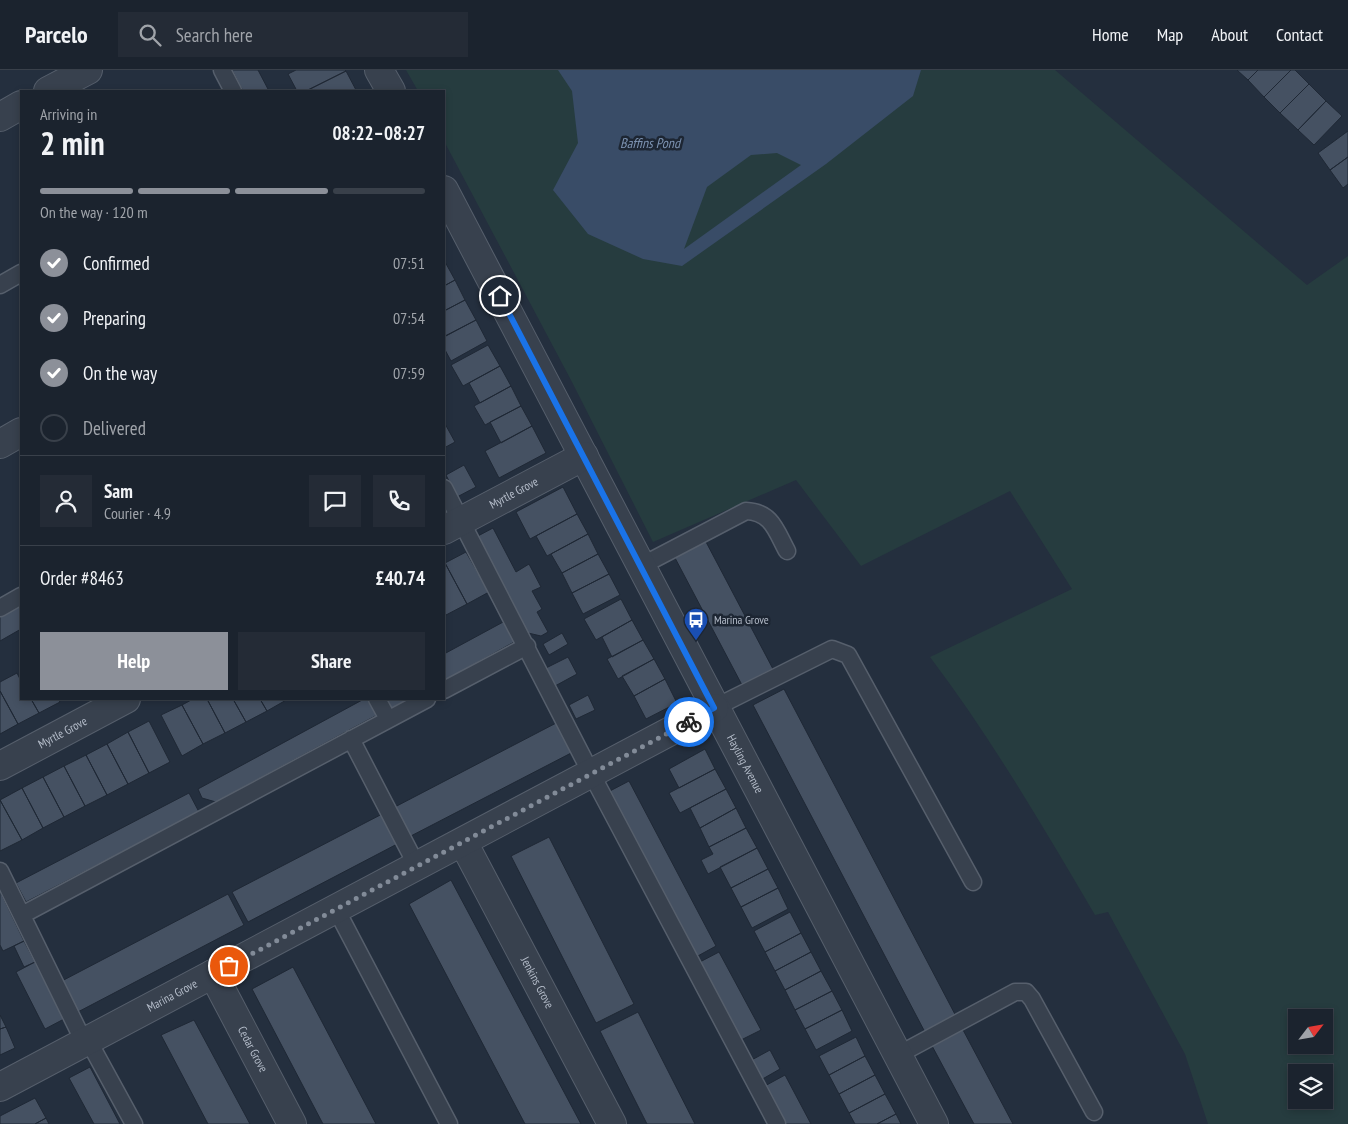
<!DOCTYPE html>
<html lang="en">
<head>
<meta charset="utf-8">
<style>
	body { margin:0; font-family:"PT Sans Narrow",sans-serif; background:#242b36; color:#f1f3f6; height:100vh; display:flex; flex-direction:column; font-size:19px; white-space:nowrap }
	* { box-sizing:border-box; margin:0 }
	p { font-size:16px; color:#a0a4aa }
	.icon { flex:none; width:28px; height:28px; fill:none; stroke:currentColor; stroke-width:2; stroke-linecap:round; stroke-linejoin:round }
	.map { position:relative; flex:1; overflow:hidden }
	.sheet { position:absolute; left:20px; top:20px; width:425px; height:610px; display:flex; flex-direction:column; background:#1b232e; border-radius:0px; box-shadow:0 2px 8px #0003,0 0 0 1px #39404a }
	.sheet>* { flex:none }
	.needle { width:32px; rotate:59deg }
	.tools { position:absolute; left:1288px; top:939px; display:grid; gap:10px }
	.tools a { display:grid; place-items:center; width:45px; height:45px; border-radius:0px; background:#1b232e; box-shadow:0 2px 8px #0003,0 0 0 1px #39404a; font-size:25px }
	.pin { position:absolute; display:grid; place-items:center; width:42px; height:42px; color:#fff; margin:-21px; border:2px solid #fff; border-radius:50%; box-shadow:0 1px 5px #0007 }
	.courier { position:absolute; display:grid; place-items:center; width:50px; height:50px; margin:-25px; border:4px solid #1a73e8; border-radius:50%; background:#fff; color:#222; box-shadow:0 1px 6px #0007 }
	.head em { font-style:normal; font-weight:800 }
	.head div { display:flex; flex-direction:column-reverse }
	.head { display:flex; align-items:center; justify-content:space-between; height:85px; padding:0 20px }
	h1 { font-size:32px; font-weight:800; line-height:38px }
	.bar { display:grid; grid-template-columns:repeat(4,1fr); gap:8px 5px; align-content:center; height:60px; padding:0 20px }
	.bar i { height:6px; border-radius:4px; background:#39404a }
	.bar .active { background:#8c9099 }
	.bar p { grid-column:span 4 }
	.line { display:flex; align-items:center; gap:12px; padding:0 20px; border-top:1px solid #39404a }
	.line div { flex:1 }
	.round { display:grid; place-items:center; flex:none; width:52px; height:52px; border-radius:0px; background:#242b36 }
	ol { padding:0 20px; list-style:none }
	li { display:flex; align-items:center; gap:15px; height:55px }
	li p { margin-inline-start:auto }
	li .icon { padding:5px; border-radius:50%; background:#8c9099; color:#fff; stroke-width:4 }
	li:last-child { color:#a0a4aa }
	li i { width:28px; height:28px; border:2px solid #39404a; border-radius:50% }
	.action { display:flex; gap:10px; margin-top:auto; padding:10px 20px }
	.action a { flex:1; height:58px; border-radius:0px; background:#8c9099; color:#fff; font-size:20px; font-weight:800; line-height:58px; text-align:center }
	.action a+a { background:#242b36; color:#f1f3f6 }
	header { display:flex; align-items:center; gap:30px; box-sizing:border-box; height:70px; padding:0 25px; background:#1b232e; border-bottom:1px solid #39404a }
	header strong { font-size:24px }
	nav { display:flex; gap:28px; margin-inline-start:auto; font-size:18px }
	.search { width:350px; height:45px; background:#242b36; display:flex; align-items:center; gap:12px; box-sizing:border-box; padding:0 18px; border-radius:0px; color:#a0a4aa; font-size:19px }
	.map>svg:first-child { display:block }
	.green { fill:#263c3f; fill-rule:evenodd }
	.water { fill:#394c67; fill-rule:evenodd }
	.building { fill:#455162; stroke:#1f2835 }
	.lines { fill:none; stroke-linecap:round; stroke-linejoin:round }
	.service-casing { stroke:#565f6c; stroke-width:19 }
	.minor-casing { stroke:#565f6c; stroke-width:30 }
	.service { stroke:#38414e; stroke-width:16 }
	.minor { stroke:#38414e; stroke-width:28 }
	.done { stroke:#828b98; stroke-width:5; stroke-dasharray:0 9 }
	.route { stroke:#1a73e8; stroke-width:6 }
	.labels { text-anchor:middle; stroke-width:5; stroke-linejoin:round; paint-order:stroke }
	.street-label { font-size:12px; fill:#b4bcc9; stroke:#1d2633 }
	.poi-label { font-size:12px; fill:#b4bcc9; stroke:#1d2633; text-anchor:start }
	.water-label { font-size:14px; font-style:italic; fill:#7c92b1; stroke:#1d2633 }
</style>
</head>
<body>
<header>
<strong>Parcelo</strong>
<div class="search"><svg class="icon" aria-label="search" viewBox="0 0 24 24"><circle cx="10" cy="10" r="6"/><path d="M15 15l6 6"/></svg>Search here</div>
<nav><a>Home</a><a>Map</a><a>About</a><a>Contact</a></nav>
</header>
<div class="map">
<svg width="1348" height="1054" viewBox="0 0 1348 1054">
	<rect width="100%" height="100%" fill="#242f3e"/>
	<path class="green" d="M 406,0 L 1055,0 L 1307,215 L 1348,186 L 1348,1054 L 1208,1054 L 1185,984 L 1108,842 L 1095,845 C 1043,757 992,669 930,587 L 1072,519 L 1010,421 L 861,496 L 796,410 L 653,472 L 572,312 L 444,71 L 444,21 L 418,21 ZM 1296,948 L 1324,948 L 1324,975 L 1296,975 ZM 1296,1002 L 1324,1002 L 1324,1030 L 1296,1030 Z"/>
	<path class="water" d="M 558,0 L 921,0 L 913,26 L 826,94 L 682,196 L 643,189 L 588,164 L 553,120 L 578,73 L 572,21 ZM 777,83 L 801,95 L 684,179 L 707,117 L 751,85 Z"/>
	<path class="building" d="M 232,0 L 258,0 L 269,21 L 243,21 Z
		M 296,0 L 345,0 L 346,1 L 306,21 L 297,21 L 288,4 Z
		M 1237,0 L 1258,0 L 1248,10 Z
		M 1258,0 L 1291,0 L 1264,27 L 1248,10 Z
		M 1291,0 L 1295,0 L 1309,14 L 1280,43 L 1264,27 Z
		M 346,1 L 356,20 L 306,21 Z
		M 1309,14 L 1326,31 L 1298,60 L 1280,43 Z
		M 1326,31 L 1342,46 L 1314,75 L 1298,60 Z
		M 1348,61 L 1348,87 L 1330,100 L 1318,83 Z
		M 1348,87 L 1348,114 L 1343,118 L 1330,100 Z
		M 444,190 L 455,210 L 444,216 Z
		M 455,210 L 465,230 L 444,241 L 444,216 Z
		M 465,230 L 476,250 L 445,266 L 444,241 Z
		M 476,250 L 487,271 L 451,291 L 444,278 L 444,267 Z
		M 488,275 L 500,296 L 463,316 L 451,295 Z
		M 500,296 L 511,316 L 480,333 L 469,313 Z
		M 511,316 L 521,336 L 485,355 L 474,336 Z
		M 521,336 L 532,356 L 501,373 L 490,352 Z
		M 444,352 L 455,372 L 444,378 Z
		M 532,356 L 546,383 L 499,408 L 485,381 Z
		M 464,395 L 476,417 L 457,427 L 446,405 Z
		M 563,417 L 577,444 L 530,469 L 516,442 Z
		M 577,444 L 588,464 L 547,486 L 536,466 Z
		M 493,458 L 516,502 L 529,494 L 541,517 L 532,521 L 542,539 L 537,542 L 548,562 L 541,566 L 528,563 L 476,467 Z
		M 588,464 L 598,484 L 562,503 L 551,484 Z
		M 705,470 L 773,599 L 742,615 L 674,486 Z
		M 466,482 L 489,522 L 467,534 L 445,493 Z
		M 598,484 L 609,504 L 572,523 L 562,503 Z
		M 445,493 L 467,534 L 446,545 L 444,541 Z
		M 609,504 L 620,525 L 583,544 L 572,523 Z
		M 621,529 L 632,550 L 596,570 L 584,549 Z
		M 21,532 L 21,559 L 0,571 L 0,544 Z
		M 632,550 L 643,570 L 612,587 L 602,567 Z
		M 505,551 L 516,571 L 444,611 L 444,584 Z
		M 562,563 L 568,574 L 549,585 L 543,574 Z
		M 643,570 L 654,589 L 618,609 L 607,589 Z
		M 568,587 L 577,604 L 555,616 L 546,598 Z
		M 654,589 L 665,609 L 634,626 L 622,606 Z
		M 17,603 L 21,611 L 21,629 L 31,629 L 39,643 L 18,654 L 0,621 L 0,612 Z
		M 665,609 L 677,633 L 646,649 L 634,626 Z
		M 784,619 L 958,950 L 927,966 L 753,635 Z
		M 0,621 L 18,654 L 0,664 Z
		M 588,625 L 595,640 L 576,649 L 569,635 Z
		M 31,629 L 58,629 L 60,632 L 39,643 Z
		M 193,629 L 207,629 L 225,663 L 203,674 L 182,635 Z
		M 207,629 L 233,629 L 246,652 L 225,663 Z
		M 233,629 L 260,629 L 267,641 L 246,652 Z
		M 260,629 L 288,629 L 267,641 Z
		M 364,629 L 371,629 L 379,644 L 216,732 L 202,728 L 198,719 Z
		M 384,629 L 410,629 L 390,640 Z
		M 182,635 L 203,674 L 182,686 L 161,645 Z
		M 149,651 L 170,692 L 149,703 L 128,662 Z
		M 560,651 L 575,681 L 407,768 L 391,739 Z
		M 128,662 L 149,703 L 128,714 L 107,674 Z
		M 107,674 L 128,714 L 107,725 L 86,685 Z
		M 705,679 L 715,699 L 679,718 L 669,699 Z
		M 86,685 L 107,725 L 85,736 L 64,696 Z
		M 64,696 L 85,736 L 64,747 L 43,707 Z
		M 715,699 L 726,719 L 680,743 L 669,723 Z
		M 43,707 L 64,747 L 43,758 L 22,718 Z
		M 629,711 L 716,876 L 696,887 L 608,722 Z
		M 22,718 L 43,758 L 22,770 L 0,730 Z
		M 726,719 L 736,738 L 700,758 L 690,738 Z
		M 189,723 L 199,742 L 26,832 L 16,813 Z
		M 0,730 L 22,770 L 0,781 Z
		M 736,738 L 746,758 L 709,777 L 700,758 Z
		M 386,742 L 401,772 L 248,852 L 232,822 Z
		M 746,758 L 757,778 L 708,804 L 701,790 L 713,784 L 709,777 Z
		M 549,767 L 634,934 L 596,953 L 511,786 Z
		M 757,778 L 768,799 L 731,818 L 720,797 Z
		M 768,799 L 778,818 L 741,837 L 731,818 Z
		M 451,810 L 581,1054 L 525,1054 L 409,834 Z
		M 778,818 L 788,839 L 752,858 L 741,837 Z
		M 0,821 L 24,871 L 3,881 L 0,875 Z
		M 228,824 L 244,855 L 74,944 L 58,913 Z
		M 790,842 L 801,863 L 765,882 L 754,861 Z
		M 801,863 L 811,882 L 775,901 L 765,882 Z
		M 24,871 L 35,892 L 24,897 L 14,876 Z
		M 719,882 L 761,960 L 739,971 L 698,893 Z
		M 811,882 L 821,901 L 785,920 L 775,901 Z
		M 35,892 L 64,949 L 45,959 L 16,902 Z
		M 293,897 L 376,1054 L 323,1054 L 252,919 Z
		M 821,901 L 832,921 L 795,940 L 785,920 Z
		M 832,921 L 842,940 L 805,959 L 795,940 Z
		M 842,940 L 852,961 L 816,980 L 805,959 Z
		M 638,942 L 695,1054 L 647,1054 L 600,961 Z
		M 0,945 L 6,957 L 0,959 Z
		M 194,950 L 250,1054 L 208,1054 L 161,965 Z
		M 6,957 L 15,978 L 0,985 L 0,959 Z
		M 962,958 L 1013,1054 L 974,1054 L 931,974 Z
		M 856,967 L 865,986 L 829,1005 L 819,986 Z
		M 770,980 L 780,999 L 759,1011 L 748,992 Z
		M 865,986 L 875,1005 L 839,1024 L 829,1005 Z
		M 90,997 L 120,1054 L 94,1054 L 69,1008 Z
		M 785,1005 L 811,1054 L 783,1054 L 763,1017 Z
		M 875,1005 L 885,1024 L 849,1043 L 839,1024 Z
		M 885,1024 L 896,1044 L 877,1054 L 855,1054 L 849,1043 Z
		M 35,1028 L 46,1048 L 35,1054 L 0,1054 L 0,1046 Z
		M 896,1044 L 901,1054 L 877,1054 Z
		M 46,1048 L 49,1054 L 35,1054 Z"/>
	<g class="lines">
		<defs>
			<path id="service" d="M 222,0 L 233,21
				M 0,215 L 21,203
				M 444,418 L 592,705 L 777,1054
				M 641,496 L 746,441 C 772,442 776,461 787,481
				M 0,538 L 21,526
				M 444,620 L 527,576
				M 377,629 L 388,649
				M 714,638 L 832,579 L 848,585 L 973,812
				M 351,669 L 417,796
				M 0,801 L 84,972
				M 336,839 L 449,1054
				M 22,845 L 427,629
				M 88,970 L 134,1054
				M 898,985 L 1015,922 L 1026,922 L 1032,929 L 1094,1042"/>
			<g id="minor">
				<path d="M 379,0 L 391,21"/>
				<path d="M 48,21 L 88,0"/>
				<path d="M 0,47 L 21,35"/>
				<path id="s1" d="M 444,120 L 934,1054"/>
				<path d="M 0,374 L 21,362"/>
				<path id="s2" d="M 444,460 L 584,386"/>
				<path id="s3" d="M 0,696 L 126,629"/>
				<path id="s4" d="M 463,772 L 612,1054"/>
				<path id="s5" d="M 213,904 L 292,1054"/>
				<path id="s6" d="M 0,1017 L 714,638"/>
			</g>
		</defs>
		<use href="#service" class="service-casing"/>
		<use href="#minor" class="minor-casing"/>
		<use href="#service" class="service"/>
		<use href="#minor" class="minor"/>
	</g>
	<g class="lines">
		<path class="done" d="M 229,896 L 689,652"/>
		<path class="route" d="M 500,226 L 714,638 L 689,652"/>
	</g>
	<defs>
		<symbol id="bus-pin" viewBox="-11 -11 22 30"><path d="M0 17L-7.5 6A9.5 9.5 0 1 1 7.5 6Z" fill="#1a4fb4" stroke="#1d2633"/><path d="M-5-6H5V4H4V6H2V4H-2V6H-4V4H-5ZM-3.5-4V0h7V-4ZM-3.5 1.2v1.5H-2V1.2ZM2 1.2v1.5H3.5V1.2Z" fill="#fff"/></symbol>
	</defs>
	<g fill-rule="evenodd">
		<use href="#bus-pin" x="682" y="536" width="28" height="38"/>
	</g>
	<g class="labels">
		<g class="street-label">
			<text dy="4" stroke="none"><textPath href="#s2" startOffset="79">Myrtle Grove</textPath></text>
			<text dy="4" stroke="none"><textPath href="#s3" startOffset="71">Myrtle Grove</textPath></text>
			<text dy="4" stroke="none"><textPath href="#s1" startOffset="648">Hayling Avenue</textPath></text>
			<text dy="4" stroke="none"><textPath href="#s4" startOffset="159">Jenkins Grove</textPath></text>
			<text dy="4" stroke="none"><textPath href="#s6" startOffset="195">Marina Grove</textPath></text>
			<text dy="4" stroke="none"><textPath href="#s5" startOffset="85">Cedar Grove</textPath></text>
		</g>
		<g class="poi-label">
			<text x="714" y="554">Marina Grove</text>
		</g>
		<g class="water-label">
			<text x="650" y="78">Baffins Pond</text>
		</g>
	</g>
</svg>
<div class="tools">
<a><svg class="needle" viewBox="-14 -14 28 28"><path d="M0-13l5 13h-10z" fill="#e53935"/><path d="M0 13l5-13h-10z" fill="#a0a4aa"/></svg></a>
<a><svg class="icon" aria-label="layers" viewBox="0 0 24 24"><path d="M12 4l9 5-9 5-9-5zM3 14l9 5 9-5"/></svg></a>
</div>
<div class="pin" style="left:229px;top:896px;background:#ea580c"><svg class="icon" aria-label="bag" viewBox="0 0 24 24"><path d="M5 8h14l-1 12H6zM9 8a3 3 0 0 1 6 0"/></svg></div>
<div class="pin" style="left:500px;top:226px;background:#1f2937"><svg class="icon" aria-label="home" viewBox="0 0 24 24"><path d="M3 11l9-7 9 7M6 9v11h12V9"/></svg></div>
<div class="courier" style="left:689px;top:652px"><svg class="icon" aria-label="bike" viewBox="0 0 24 24"><circle cx="6" cy="16" r="4"/><circle cx="18" cy="16" r="4"/><path d="M6 16l4-8h5l3 8M10 8l3 8H6M13 5h3"/></svg></div>
<section class="sheet">
<div class="head"><div><h1>2 min</h1><p>Arriving in</p></div><em>08:22–08:27</em></div>
<div class="bar"><i class="active"></i><i class="active"></i><i class="active"></i><i></i><p>On the way · 120 m</p></div>
<ol>
<li><svg class="icon" aria-label="check" viewBox="0 0 24 24"><path d="M5 12l5 5 9-10"/></svg>Confirmed<p>07:51</p></li>
<li><svg class="icon" aria-label="check" viewBox="0 0 24 24"><path d="M5 12l5 5 9-10"/></svg>Preparing<p>07:54</p></li>
<li><svg class="icon" aria-label="check" viewBox="0 0 24 24"><path d="M5 12l5 5 9-10"/></svg>On the way<p>07:59</p></li>
<li><i></i>Delivered</li>
</ol>
<div class="line" style="height:90px"><a class="round"><svg class="icon" aria-label="person" viewBox="0 0 24 24"><circle cx="12" cy="8" r="4"/><path d="M4 21q1-7 8-7t8 7"/></svg></a><div><b>Sam</b><p>Courier · 4.9</p></div><a class="round"><svg class="icon" aria-label="chat" viewBox="0 0 24 24"><path d="M4 5h16v11H9l-5 4z"/></svg></a><a class="round"><svg class="icon" aria-label="phone" viewBox="0 0 24 24"><path d="M5 4h4l2 5-3 2q2 4 5 5l2-3 5 2v4C11 20 4 13 5 4z"/></svg></a></div>
<div class="line" style="height:65px"><div>Order #8463</div><b>£40.74</b></div>
<div class="action"><a>Help</a><a>Share</a></div>
</section>
</div>
</body>
</html>
